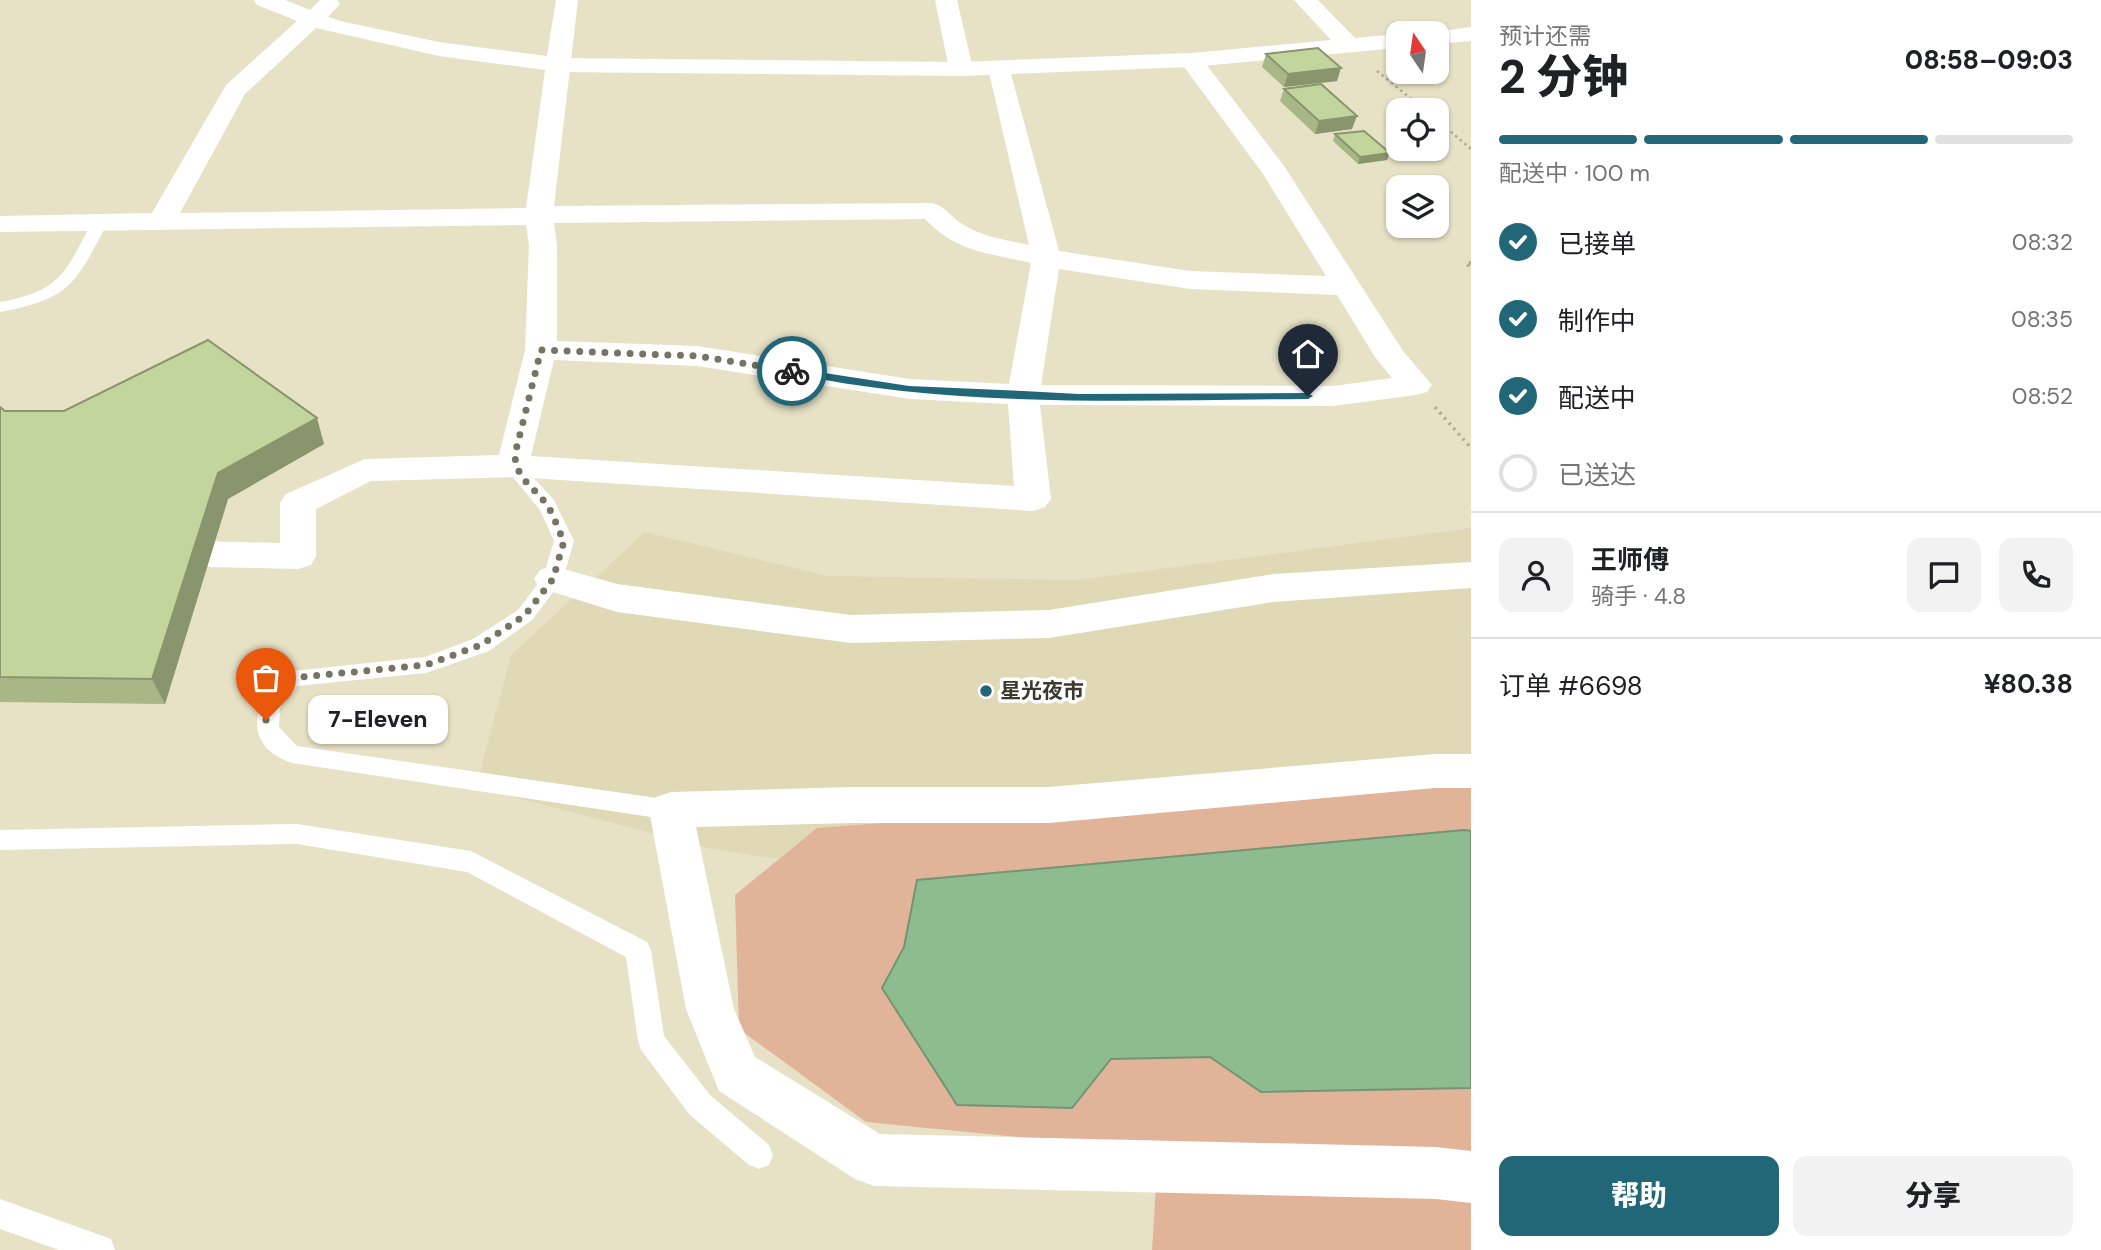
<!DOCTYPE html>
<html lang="zh">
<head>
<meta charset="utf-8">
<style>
	body { margin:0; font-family:"DM Sans","Noto Sans SC",sans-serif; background:#f2f2f2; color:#202124; height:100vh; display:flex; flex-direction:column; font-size:26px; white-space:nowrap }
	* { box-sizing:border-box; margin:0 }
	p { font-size:23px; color:#757577 }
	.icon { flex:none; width:38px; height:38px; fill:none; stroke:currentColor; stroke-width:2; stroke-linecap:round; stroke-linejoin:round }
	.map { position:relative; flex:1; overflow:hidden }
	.drawer { display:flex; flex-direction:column; background:#fff; width:630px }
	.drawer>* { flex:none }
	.needle { width:46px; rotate:347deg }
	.buttons { position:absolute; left:1386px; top:21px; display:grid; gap:14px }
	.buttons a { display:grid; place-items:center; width:63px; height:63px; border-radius:14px; background:#fff; box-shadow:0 2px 5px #0004; font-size:35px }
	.pin { position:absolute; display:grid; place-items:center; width:60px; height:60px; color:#fff; margin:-72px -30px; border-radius:50% 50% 50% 0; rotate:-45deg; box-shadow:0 0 7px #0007 }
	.pin .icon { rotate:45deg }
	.courier { position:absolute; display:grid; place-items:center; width:70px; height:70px; margin:-35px; border:5px solid #226778; border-radius:50%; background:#fff; color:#222; box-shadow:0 2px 9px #0007 }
	.bubble { position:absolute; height:49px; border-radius:14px; background:#fff; box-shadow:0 2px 5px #0004; font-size:23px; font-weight:800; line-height:49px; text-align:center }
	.overview em { font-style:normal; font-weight:800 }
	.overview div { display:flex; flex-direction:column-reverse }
	.overview { display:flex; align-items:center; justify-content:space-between; height:119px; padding:0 28px }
	h1 { font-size:46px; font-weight:800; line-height:52px }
	.bar { display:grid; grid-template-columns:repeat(4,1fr); gap:10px 7px; align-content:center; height:84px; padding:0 28px }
	.bar i { height:9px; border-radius:5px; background:#e0e0e0 }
	.bar .current { background:#226778 }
	.bar p { grid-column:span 4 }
	.line { display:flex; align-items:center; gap:18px; padding:0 28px; border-top:2px solid #e0e0e0 }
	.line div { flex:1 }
	.round { display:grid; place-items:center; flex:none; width:74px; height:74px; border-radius:14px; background:#f2f2f2 }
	ol { padding:0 28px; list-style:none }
	li { display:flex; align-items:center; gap:21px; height:77px }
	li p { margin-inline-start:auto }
	li .icon { padding:7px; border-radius:50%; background:#226778; color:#fff; stroke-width:4 }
	li:last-child { color:#757577 }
	li i { width:38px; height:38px; border:4px solid #e0e0e0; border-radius:50% }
	.action { display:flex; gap:14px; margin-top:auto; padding:14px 28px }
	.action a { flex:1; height:80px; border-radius:14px; background:#226778; color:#fff; font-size:28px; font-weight:800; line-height:80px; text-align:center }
	.action a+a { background:#f2f2f2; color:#202124 }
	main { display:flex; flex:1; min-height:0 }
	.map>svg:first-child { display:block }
	.built { fill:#dfd9b5 }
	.green { fill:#e1b499 }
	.water { fill:#8dbc90; stroke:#749572; stroke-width:2 }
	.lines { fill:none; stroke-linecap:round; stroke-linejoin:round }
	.path-far1 { stroke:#afab94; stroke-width:2.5; stroke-dasharray:2.5 3.5; stroke-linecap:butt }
	.path { stroke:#afab94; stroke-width:3.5; stroke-dasharray:2.5 4.5; stroke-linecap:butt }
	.lane { fill:#fff; fill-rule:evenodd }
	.street { fill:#fff; fill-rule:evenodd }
	.secondary { fill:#fff; fill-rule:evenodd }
	.wall { fill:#a7b786 }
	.shaded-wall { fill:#88956d }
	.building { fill:#c2d59c; stroke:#88956d; stroke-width:2 }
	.route { fill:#226778 }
	.done { stroke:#777463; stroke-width:7; stroke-dasharray:0 12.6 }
	.poi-dot { fill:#226778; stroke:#fff; stroke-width:2.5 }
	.labels { text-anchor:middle; stroke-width:7; stroke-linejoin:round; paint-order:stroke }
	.poi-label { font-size:21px; font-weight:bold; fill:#3a392d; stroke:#fff; text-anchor:start }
</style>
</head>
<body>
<main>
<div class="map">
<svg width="1471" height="1250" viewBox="0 0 1471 1250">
	<rect width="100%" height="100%" fill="#e7e2c6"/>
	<path class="built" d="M 1471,528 L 1471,831 L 917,880 L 712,849 L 476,787 L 511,655 L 645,532 L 827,576 L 1077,580 Z"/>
	<path class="green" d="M 1471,778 L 1471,1250 L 1152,1250 L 1158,1151 L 866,1122 L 739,1029 L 735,895 L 817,828 Z"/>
	<path class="water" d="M 1464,830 L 1471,831 L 1471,1088 L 1261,1092 L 1210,1057 L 1111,1059 L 1072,1108 L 957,1105 L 882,988 L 904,947 L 917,880 Z"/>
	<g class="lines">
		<path class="path-far1" d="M 1377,71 L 1425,110
			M 1437,120 L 1471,149"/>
		<path class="path" d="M 1471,263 L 1466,263 L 1471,268
			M 1435,407 L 1471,448"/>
		<path class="lane" d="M 100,217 L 108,222 C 76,283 71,299 0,312 L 0,302 C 61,291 65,273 92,222 Z
			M 515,448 L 522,450 L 529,473 L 554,500 L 574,541 L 563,579 L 532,620 L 489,651 L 426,673 L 297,686 L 280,708 L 279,727 L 297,746 L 671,800 L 679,803 L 683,810 L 679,817 L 671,820 L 292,763 C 241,746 253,702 283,672 L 425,657 L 473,639 L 518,610 L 543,577 L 554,541 L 540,510 L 512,476 L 506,454 L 508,450 Z
			M 297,824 L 471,851 L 647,942 L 651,950 L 664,1036 L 710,1095 L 769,1145 L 773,1155 L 769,1165 L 759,1169 L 749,1165 L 690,1115 L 641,1050 L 638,1041 L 626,957 L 467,872 L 297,844 L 0,850 L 0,830 Z
			M 0,1199 L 111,1239 L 115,1250 L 59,1250 L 0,1229 Z"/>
		<path class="street" d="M 254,0 L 285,0 L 310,10 L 320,0 L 337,0 L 340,4 L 328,17 L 340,21 L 439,42 L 547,56 L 556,0 L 578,0 L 554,206 L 932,203 C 946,206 951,218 964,225 C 983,237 1007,240 1029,245 L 988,68 L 992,63 L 1000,61 L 1008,63 L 1059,251 L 1190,271 L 1326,276 L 1263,174 L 1179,60 L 1183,55 L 1199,55 L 1284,166 L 1403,351 L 1432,385 L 1427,392 L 1416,395 L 1333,406 L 1040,405 L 1051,499 L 1045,507 L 1033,511 L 515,477 L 371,481 L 316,509 L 316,556 L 311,565 L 298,569 L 157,566 L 144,562 L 139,553 L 144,544 L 157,540 L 280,543 L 280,503 L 286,494 L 365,459 L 499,455 L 525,350 L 529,245 L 526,225 L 0,232 L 0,216 L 152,213 L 226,85 L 297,21 L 257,5 ZM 316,28 L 439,56 L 545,70 L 526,208 L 180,213 L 245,94 ZM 925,219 C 956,252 988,253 1031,263 L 1009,384 L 910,379 L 697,346 L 557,341 L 557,245 L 554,223 ZM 1059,269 L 1190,289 L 1337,295 L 1375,357 L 1392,378 L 1333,386 L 1041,385 ZM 554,360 L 697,366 L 910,399 L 1008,404 L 1014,486 L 531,456 Z
			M 935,0 L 957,0 L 973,69 L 969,74 L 961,76 L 953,74 L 949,69 Z
			M 1471,562 L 1471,588 L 1273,602 L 1049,638 L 851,643 L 617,612 L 540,588 L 534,579 L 540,570 L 553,566 L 617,584 L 851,615 L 1049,610 L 1273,574 Z
			M 1435,754 L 1471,754 L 1471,788 L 1435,788 L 1049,823 L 853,823 L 696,827 L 734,1009 L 755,1057 L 880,1134 L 1436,1147 L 1471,1151 L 1471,1203 L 1436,1199 L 874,1186 L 855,1179 L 719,1091 L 686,1009 L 649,810 L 656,797 L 671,792 L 853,787 L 1049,787 Z"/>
		<path class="secondary" d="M 1294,0 L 1318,0 L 1355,38 L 1398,34 L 1398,48 L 1191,67 L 961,76 L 558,72 L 550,70 L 546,65 L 550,60 L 558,58 L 961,62 L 1191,53 L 1331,40 Z
			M 1471,27 L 1471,41 L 1437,44 L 1437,33 L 1428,33 Z"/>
	</g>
	<path class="wall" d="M 1266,54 L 1337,81 L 1284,87 L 1262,67 Z
		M 1284,89 L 1352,129 L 1315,134 L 1280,101 Z
		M 1335,134 L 1387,160 L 1358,164 L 1333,141 Z
		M 0,407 L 5,411 L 64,411 L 324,444 L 228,499 L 165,704 L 0,702 Z"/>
	<path class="shaded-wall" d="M 1341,68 L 1337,81 L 1284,87 L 1288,74 Z
		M 1357,116 L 1352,129 L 1315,134 L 1319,121 Z
		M 1390,153 L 1387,160 L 1358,164 L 1360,157 Z
		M 317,418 L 324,444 L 228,499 L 165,704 L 152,679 L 218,473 Z"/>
	<path class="building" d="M 1318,48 L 1341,68 L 1288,74 L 1266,54 Z
		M 1321,84 L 1357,116 L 1319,121 L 1284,89 Z
		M 1364,131 L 1390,153 L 1360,157 L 1335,134 Z
		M 208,340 L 317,418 L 218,473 L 152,679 L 0,677 L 0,407 L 5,411 L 64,411 Z"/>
	<path class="route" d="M 792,368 L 909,386 L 1023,391 L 1079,394 L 1308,393 L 1313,396 L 1308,399 C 1137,400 957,409 789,373 L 789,369 Z"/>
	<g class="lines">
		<path class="done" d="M 266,720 C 270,701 277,691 291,678 L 426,665 L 481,645 L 525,615 L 553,579 L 564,541 C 558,530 554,515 547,505 C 534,487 515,478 515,454 L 541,350 L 697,356 L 792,371"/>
	</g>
	<circle class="poi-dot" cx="986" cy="691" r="7"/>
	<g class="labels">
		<g class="poi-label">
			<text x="1000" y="698">星光夜市</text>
		</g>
	</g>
</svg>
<div class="buttons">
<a><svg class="needle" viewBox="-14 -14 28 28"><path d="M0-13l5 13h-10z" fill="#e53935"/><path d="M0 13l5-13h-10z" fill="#757577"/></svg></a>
<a><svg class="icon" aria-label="locate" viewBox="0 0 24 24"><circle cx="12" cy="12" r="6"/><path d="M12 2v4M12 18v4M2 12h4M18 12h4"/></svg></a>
<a><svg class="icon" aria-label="layers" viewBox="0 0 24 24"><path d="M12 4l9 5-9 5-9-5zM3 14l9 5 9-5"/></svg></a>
</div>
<div class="pin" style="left:266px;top:720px;background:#ea580c"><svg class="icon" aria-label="bag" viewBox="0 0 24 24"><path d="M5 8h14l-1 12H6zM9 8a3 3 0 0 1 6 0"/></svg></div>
<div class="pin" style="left:1308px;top:396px;background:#1f2937"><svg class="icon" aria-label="home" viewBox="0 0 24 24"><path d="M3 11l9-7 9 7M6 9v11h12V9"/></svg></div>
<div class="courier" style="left:792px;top:371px"><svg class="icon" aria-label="bike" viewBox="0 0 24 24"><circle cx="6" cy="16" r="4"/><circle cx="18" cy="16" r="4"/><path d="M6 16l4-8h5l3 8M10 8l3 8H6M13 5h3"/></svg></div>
<div class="bubble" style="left:308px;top:695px;width:140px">7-Eleven</div>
</div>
<section class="drawer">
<div class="overview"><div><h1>2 分钟</h1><p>预计还需</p></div><em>08:58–09:03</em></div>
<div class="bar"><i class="current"></i><i class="current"></i><i class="current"></i><i></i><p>配送中 · 100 m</p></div>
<ol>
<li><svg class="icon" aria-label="check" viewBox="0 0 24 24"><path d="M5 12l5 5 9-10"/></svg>已接单<p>08:32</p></li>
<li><svg class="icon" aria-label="check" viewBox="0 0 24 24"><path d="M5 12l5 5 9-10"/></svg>制作中<p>08:35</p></li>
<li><svg class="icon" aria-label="check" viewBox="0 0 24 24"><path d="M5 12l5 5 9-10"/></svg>配送中<p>08:52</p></li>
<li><i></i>已送达</li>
</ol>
<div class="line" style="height:126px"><a class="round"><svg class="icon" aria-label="person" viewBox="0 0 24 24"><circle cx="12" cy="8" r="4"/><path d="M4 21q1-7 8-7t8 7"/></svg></a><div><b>王师傅</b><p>骑手 · 4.8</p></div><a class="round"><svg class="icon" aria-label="chat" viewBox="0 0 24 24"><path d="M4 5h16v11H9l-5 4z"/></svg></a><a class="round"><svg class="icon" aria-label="phone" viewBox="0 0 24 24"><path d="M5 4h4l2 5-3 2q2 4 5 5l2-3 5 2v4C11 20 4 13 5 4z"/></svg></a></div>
<div class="line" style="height:91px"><div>订单 #6698</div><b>¥80.38</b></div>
<div class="action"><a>帮助</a><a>分享</a></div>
</section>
</main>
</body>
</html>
